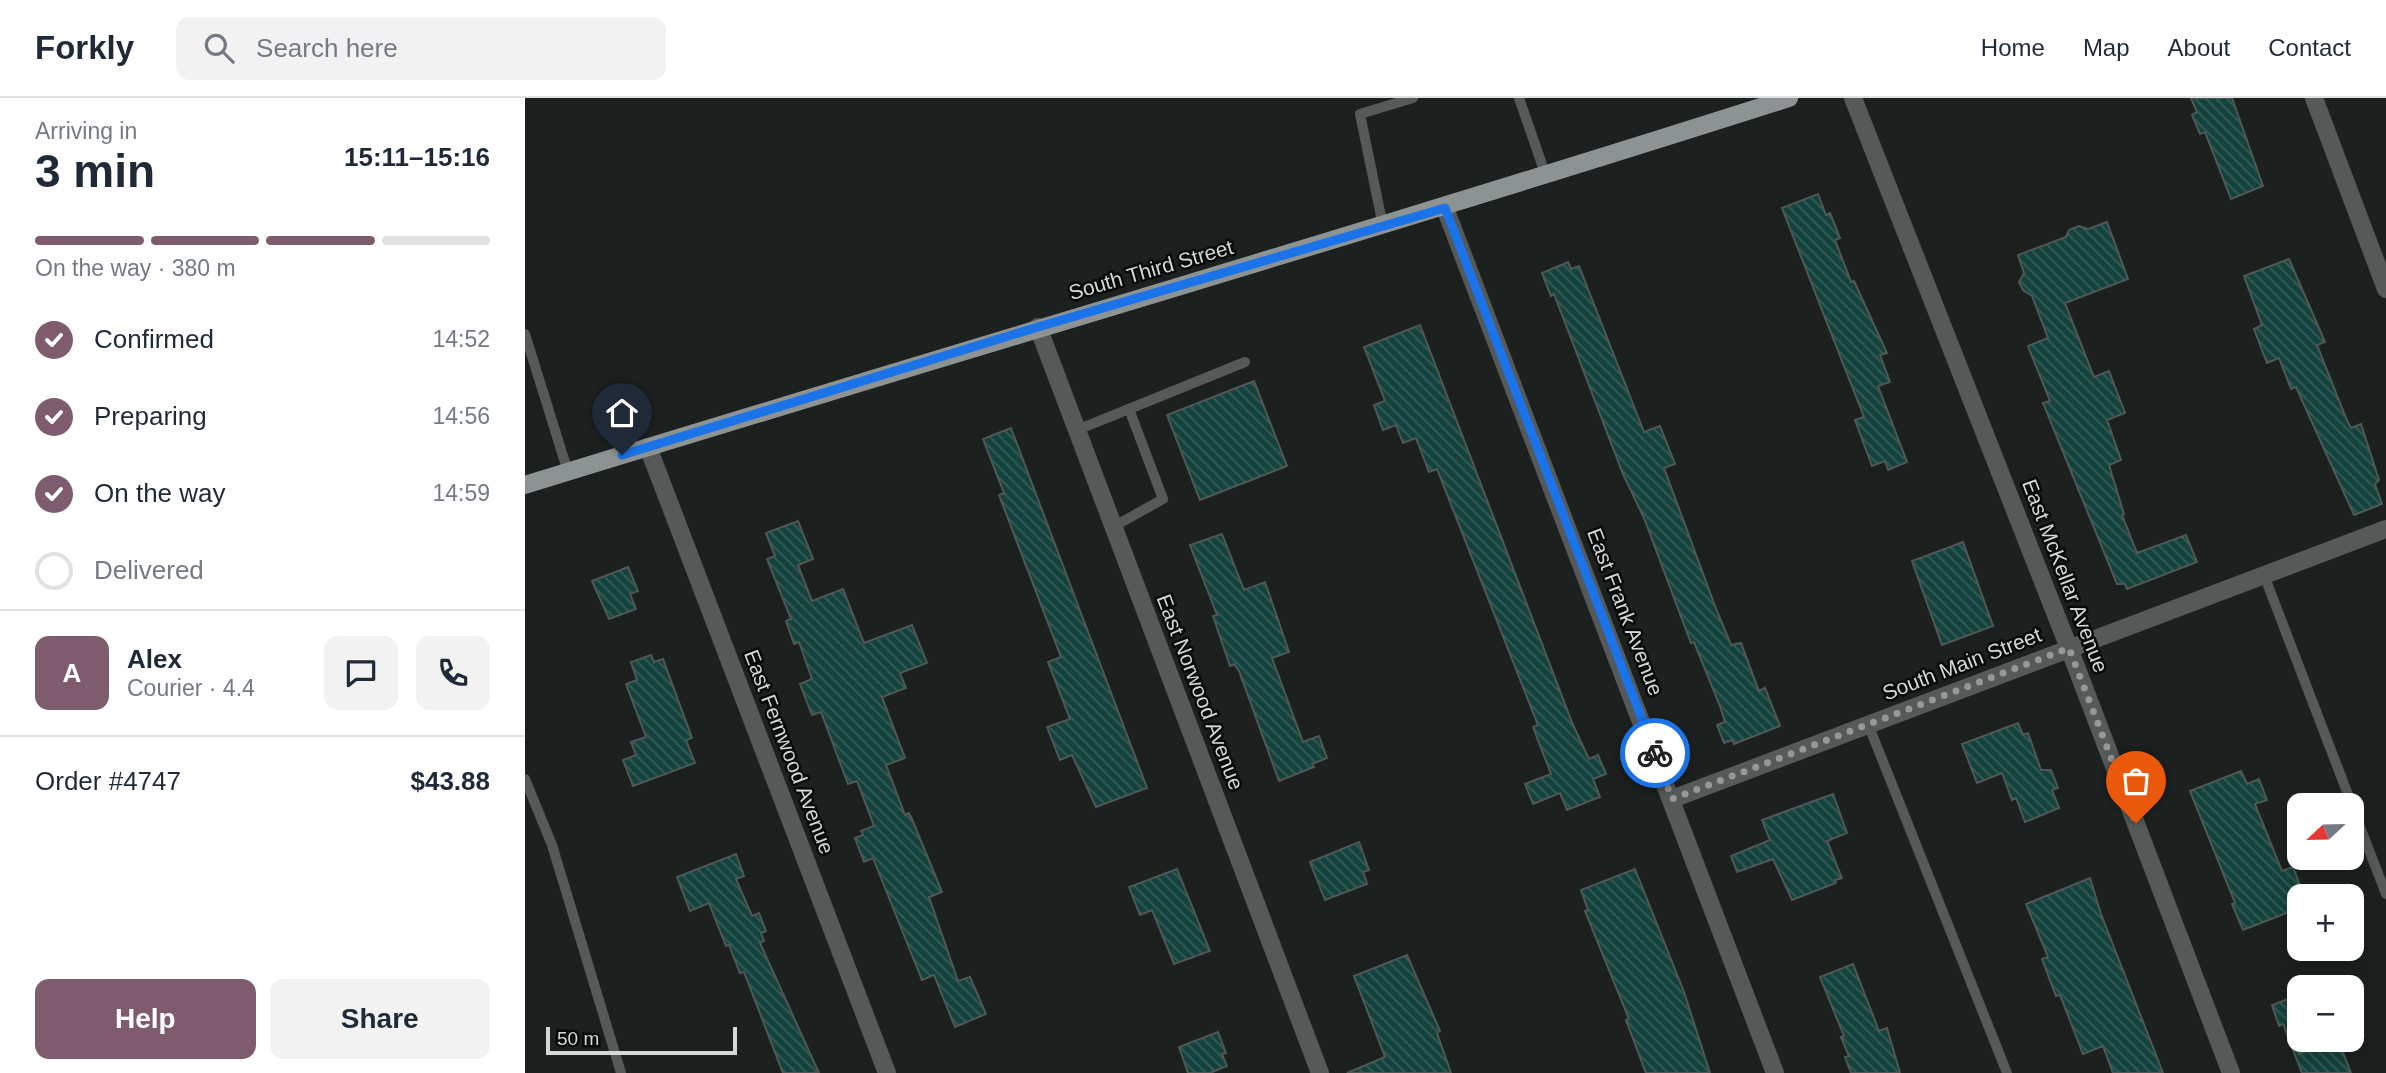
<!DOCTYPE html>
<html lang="en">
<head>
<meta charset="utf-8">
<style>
	body { margin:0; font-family:Arial,sans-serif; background:#f2f2f3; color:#1f2937; height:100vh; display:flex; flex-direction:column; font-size:26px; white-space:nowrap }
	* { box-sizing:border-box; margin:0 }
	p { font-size:23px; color:#747a83 }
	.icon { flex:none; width:38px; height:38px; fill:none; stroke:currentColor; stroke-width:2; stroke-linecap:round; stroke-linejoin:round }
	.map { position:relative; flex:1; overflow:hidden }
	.drawer { display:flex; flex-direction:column; background:#fff; width:525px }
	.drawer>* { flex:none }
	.needle { width:46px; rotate:248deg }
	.tools { position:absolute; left:1762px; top:695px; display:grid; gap:14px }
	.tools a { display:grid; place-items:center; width:77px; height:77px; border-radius:14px; background:#fff; box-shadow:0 4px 18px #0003; font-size:35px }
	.scale { position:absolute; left:21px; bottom:18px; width:191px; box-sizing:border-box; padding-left:7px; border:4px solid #d4d8d7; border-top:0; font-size:19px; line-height:24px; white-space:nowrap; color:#d4d8d7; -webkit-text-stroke:5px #080a09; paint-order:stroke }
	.pin { position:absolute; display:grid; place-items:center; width:60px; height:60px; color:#fff; margin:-72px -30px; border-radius:50% 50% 50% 0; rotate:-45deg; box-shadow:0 0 7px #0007 }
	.pin .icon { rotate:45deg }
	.courier { position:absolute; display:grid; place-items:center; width:70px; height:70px; margin:-35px; border:5px solid #1a73e8; border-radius:50%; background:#fff; color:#222; box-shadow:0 2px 9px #0007 }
	.overview em { font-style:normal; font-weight:800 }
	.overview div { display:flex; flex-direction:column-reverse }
	.overview { display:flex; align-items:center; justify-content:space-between; height:119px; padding:0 35px }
	h1 { font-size:46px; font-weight:800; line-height:52px }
	.bar { display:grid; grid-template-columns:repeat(4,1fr); gap:10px 7px; align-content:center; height:84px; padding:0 35px }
	.bar i { height:9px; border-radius:5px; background:#e0e1e3 }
	.bar .selected { background:#7e5c6d }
	.bar p { grid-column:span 4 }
	.line { display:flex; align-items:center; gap:18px; padding:0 35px; border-top:2px solid #e0e1e3 }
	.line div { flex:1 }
	.round { display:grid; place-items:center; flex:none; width:74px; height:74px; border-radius:14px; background:#f2f2f3 }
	ol { padding:0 35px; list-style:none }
	li { display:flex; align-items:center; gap:21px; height:77px }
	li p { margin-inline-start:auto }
	li .icon { padding:7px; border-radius:50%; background:#7e5c6d; color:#fff; stroke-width:4 }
	li:last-child { color:#747a83 }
	li i { width:38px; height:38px; border:4px solid #e0e1e3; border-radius:50% }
	.button { display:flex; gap:14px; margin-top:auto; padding:14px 35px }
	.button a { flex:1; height:80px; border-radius:14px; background:#7e5c6d; color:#fff; font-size:28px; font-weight:800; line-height:80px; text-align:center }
	.button a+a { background:#f2f2f3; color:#1f2937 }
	header { display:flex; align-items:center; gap:42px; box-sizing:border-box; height:98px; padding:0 35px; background:#fff; border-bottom:2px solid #e0e1e3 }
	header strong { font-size:33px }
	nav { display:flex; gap:38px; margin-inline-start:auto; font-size:24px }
	.search { width:490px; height:63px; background:#f2f2f3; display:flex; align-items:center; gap:18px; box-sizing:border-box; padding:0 24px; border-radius:14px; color:#747a83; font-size:26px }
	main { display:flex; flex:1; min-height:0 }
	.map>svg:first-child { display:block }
	.building { fill:url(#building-back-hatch); stroke:#515756; stroke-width:2 }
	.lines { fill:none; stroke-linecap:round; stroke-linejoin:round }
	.lane { stroke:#565958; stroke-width:10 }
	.street { stroke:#565958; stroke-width:18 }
	.primary { stroke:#8d9392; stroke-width:18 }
	.done { stroke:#949897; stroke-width:7; stroke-dasharray:0 12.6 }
	.route { stroke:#1a73e8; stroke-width:9 }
	.labels { text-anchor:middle; stroke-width:5; stroke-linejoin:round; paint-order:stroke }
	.street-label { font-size:21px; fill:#d4d8d7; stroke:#080a09 }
</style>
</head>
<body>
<header>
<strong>Forkly</strong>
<div class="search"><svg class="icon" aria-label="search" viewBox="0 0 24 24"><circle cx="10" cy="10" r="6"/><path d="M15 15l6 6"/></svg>Search here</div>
<nav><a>Home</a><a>Map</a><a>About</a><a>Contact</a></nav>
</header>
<main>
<section class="drawer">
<div class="overview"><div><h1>3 min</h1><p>Arriving in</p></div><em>15:11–15:16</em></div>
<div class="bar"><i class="selected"></i><i class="selected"></i><i class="selected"></i><i></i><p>On the way · 380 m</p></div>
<ol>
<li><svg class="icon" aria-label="check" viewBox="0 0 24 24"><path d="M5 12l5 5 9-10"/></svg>Confirmed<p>14:52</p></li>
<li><svg class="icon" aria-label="check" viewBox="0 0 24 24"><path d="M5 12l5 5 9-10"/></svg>Preparing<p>14:56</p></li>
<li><svg class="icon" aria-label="check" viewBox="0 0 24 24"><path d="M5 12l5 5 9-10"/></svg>On the way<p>14:59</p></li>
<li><i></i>Delivered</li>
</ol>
<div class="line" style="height:126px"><b class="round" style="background:#7e5c6d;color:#fff">A</b><div><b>Alex</b><p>Courier · 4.4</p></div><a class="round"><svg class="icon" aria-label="chat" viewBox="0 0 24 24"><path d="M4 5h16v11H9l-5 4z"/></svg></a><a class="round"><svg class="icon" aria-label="phone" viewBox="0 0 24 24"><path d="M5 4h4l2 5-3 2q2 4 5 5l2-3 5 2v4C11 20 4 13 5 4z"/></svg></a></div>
<div class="line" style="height:91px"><div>Order #4747</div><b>$43.88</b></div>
<div class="button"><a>Help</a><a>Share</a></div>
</section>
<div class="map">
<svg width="1861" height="975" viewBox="0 0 1861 975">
	<defs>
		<pattern id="building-back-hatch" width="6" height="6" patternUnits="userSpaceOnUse" patternTransform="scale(1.75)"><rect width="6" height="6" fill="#14433d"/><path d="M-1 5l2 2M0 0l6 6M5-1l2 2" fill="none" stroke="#355d58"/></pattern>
	</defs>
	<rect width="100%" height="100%" fill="#1c2120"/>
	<path class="building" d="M 1666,0 L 1707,0 L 1738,88 L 1706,101 L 1680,34 L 1675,36 L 1667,17 L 1672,14 Z
		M 1293,96 L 1301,117 L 1305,115 L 1315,140 L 1310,142 L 1326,184 L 1329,183 L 1362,255 L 1355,257 L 1365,284 L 1353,288 L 1382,364 L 1363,372 L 1360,363 L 1347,368 L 1330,322 L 1339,319 L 1257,110 Z
		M 1582,124 L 1603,181 L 1540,205 L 1569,279 L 1584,273 L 1600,315 L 1582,322 L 1596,362 L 1584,367 L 1599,416 L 1597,417 L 1612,455 L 1661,437 L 1672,464 L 1602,491 L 1600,486 L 1592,486 L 1518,305 L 1525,303 L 1503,248 L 1523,240 L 1507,198 L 1498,192 L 1494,184 L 1499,175 L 1493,157 L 1541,139 L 1544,132 L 1554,128 L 1563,131 Z
		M 1764,161 L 1800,244 L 1792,247 L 1821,320 L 1826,330 L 1836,326 L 1854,382 L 1850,386 L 1857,406 L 1829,417 L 1771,289 L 1766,291 L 1754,260 L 1742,265 L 1729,231 L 1737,227 L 1719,178 Z
		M 1043,164 L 1046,171 L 1054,168 L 1119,334 L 1135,328 L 1150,366 L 1139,370 L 1190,508 L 1206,547 L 1216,545 L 1234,593 L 1240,590 L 1255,628 L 1209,646 L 1207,642 L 1199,645 L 1192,627 L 1200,624 L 1195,608 L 1169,544 L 1166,545 L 1119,420 L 1098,376 L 1029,196 L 1026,198 L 1017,175 Z
		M 895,227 L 1048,627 L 1064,661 L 1073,657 L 1081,676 L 1068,681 L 1075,699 L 1042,712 L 1035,695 L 1008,706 L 1000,686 L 1026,676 L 1008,629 L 1013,627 L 912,371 L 904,374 L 891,340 L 878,345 L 871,327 L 858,332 L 849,307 L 860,303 L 839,249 Z
		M 729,283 L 762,368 L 675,402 L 642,317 Z
		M 486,330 L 622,690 L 571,709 L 547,657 L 535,662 L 522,629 L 545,621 L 523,564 L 536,559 L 474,397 L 479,395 L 458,341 Z
		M 273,423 L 288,461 L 273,467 L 287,503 L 318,491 L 339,545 L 387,527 L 402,565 L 375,575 L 381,590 L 357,599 L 380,660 L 361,667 L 380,717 L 384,715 L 387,721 L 417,794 L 404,799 L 433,883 L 445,879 L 461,916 L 430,929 L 409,877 L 397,882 L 348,760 L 339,764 L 330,740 L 338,737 L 336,733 L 349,728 L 332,683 L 323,686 L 296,614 L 287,617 L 275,586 L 287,581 L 274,544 L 269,546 L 261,523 L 266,521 L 242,461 L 250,458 L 241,435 Z
		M 697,436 L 719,492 L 740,484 L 764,554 L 747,560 L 778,644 L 794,638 L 802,660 L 787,666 L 789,669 L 754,683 L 714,573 L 709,566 L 705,568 L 688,518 L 692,517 L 665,447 Z
		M 1438,444 L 1468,528 L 1417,547 L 1387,463 Z
		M 103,469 L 113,493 L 105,496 L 111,511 L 84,521 L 67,483 Z
		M 126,557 L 129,564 L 138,561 L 167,640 L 161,642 L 170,665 L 108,688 L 98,662 L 111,657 L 106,644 L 121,639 L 101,586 L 112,582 L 106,564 Z
		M 1493,625 L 1498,637 L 1503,635 L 1516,672 L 1526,672 L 1533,690 L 1527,692 L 1534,710 L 1500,724 L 1491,700 L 1487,702 L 1477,675 L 1452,685 L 1437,646 Z
		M 1716,673 L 1722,686 L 1734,681 L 1742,702 L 1730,706 L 1757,773 L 1768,769 L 1779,798 L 1774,798 L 1774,810 L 1718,832 L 1707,806 L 1710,805 L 1665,693 Z
		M 1308,696 L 1322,735 L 1302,743 L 1317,780 L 1310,782 L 1311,785 L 1267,802 L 1248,761 L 1212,774 L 1206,758 L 1245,742 L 1237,722 Z
		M 834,744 L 844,772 L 838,774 L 842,786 L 800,802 L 785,764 Z
		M 211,756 L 219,778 L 211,781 L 227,818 L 234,815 L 241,833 L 236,835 L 239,843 L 235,845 L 294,975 L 258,975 L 219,874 L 215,875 L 204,847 L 201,848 L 184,805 L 165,813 L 152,779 Z
		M 652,771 L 685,853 L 649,866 L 627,812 L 615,817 L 604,789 Z
		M 1110,771 L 1159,894 L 1185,975 L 1121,975 L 1101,922 L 1104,921 L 1060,813 L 1063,812 L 1056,792 Z
		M 1565,780 L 1576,816 L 1638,975 L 1588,975 L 1578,948 L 1558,956 L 1535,897 L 1531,898 L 1517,861 L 1523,859 L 1501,806 Z
		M 882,857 L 915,933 L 912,935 L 926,975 L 822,975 L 860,959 L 829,878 Z
		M 1328,866 L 1354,933 L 1362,930 L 1375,975 L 1326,975 L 1320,959 L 1324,958 L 1316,939 L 1319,938 L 1295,879 Z
		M 1774,897 L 1774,956 L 1814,944 L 1826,975 L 1777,975 L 1758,926 L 1754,928 L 1747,907 Z
		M 693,934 L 701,955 L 697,956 L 702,968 L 685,975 L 663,975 L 654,949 Z"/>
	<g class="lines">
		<path class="lane" d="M 994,0 L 1021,78
			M 858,128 L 835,16 L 888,0
			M 0,236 L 43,374
			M 552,332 L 720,264
			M 588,429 L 638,401 L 604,311
			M 1739,477 L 1827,707
			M 1343,626 L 1482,975
			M 0,681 L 27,747 L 96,975
			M 1827,708 L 1861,796"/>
		<path class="street" d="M 1328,0 L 1544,550 L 1706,975
			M 1789,0 L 1861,191
			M 920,110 L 1250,975
			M 513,229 L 795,975
			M 123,349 L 362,975
			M 1147,701 L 1861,431"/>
		<path class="primary" d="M 0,387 C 421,257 844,134 1264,0"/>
	</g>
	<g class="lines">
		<path class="done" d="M 1130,655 L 1147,701 L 1544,550 L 1611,725"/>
		<path class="route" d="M 97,357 L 513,229 L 920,110 L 1130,655"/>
	</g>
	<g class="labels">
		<g class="street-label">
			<text transform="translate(626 172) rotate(-16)" y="7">South Third Street</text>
			<text transform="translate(1540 478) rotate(69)" y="7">East McKellar Avenue</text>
			<text transform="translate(1100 514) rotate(69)" y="7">East Frank Avenue</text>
			<text transform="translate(1437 566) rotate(-21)" y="7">South Main Street</text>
			<text transform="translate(675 594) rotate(69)" y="7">East Norwood Avenue</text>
			<text transform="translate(264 654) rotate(69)" y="7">East Fernwood Avenue</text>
		</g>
	</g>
</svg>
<div class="tools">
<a><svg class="needle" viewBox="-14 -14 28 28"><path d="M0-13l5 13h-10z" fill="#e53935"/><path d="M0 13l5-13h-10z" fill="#747a83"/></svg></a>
<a>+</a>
<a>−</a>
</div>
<div class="scale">50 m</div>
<div class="pin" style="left:1611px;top:725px;background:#ea580c"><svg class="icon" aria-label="bag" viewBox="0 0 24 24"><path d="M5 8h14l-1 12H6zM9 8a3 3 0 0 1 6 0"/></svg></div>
<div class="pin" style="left:97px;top:357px;background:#1f2937"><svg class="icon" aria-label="home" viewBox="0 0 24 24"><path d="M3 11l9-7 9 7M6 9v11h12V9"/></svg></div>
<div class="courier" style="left:1130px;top:655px"><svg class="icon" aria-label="bike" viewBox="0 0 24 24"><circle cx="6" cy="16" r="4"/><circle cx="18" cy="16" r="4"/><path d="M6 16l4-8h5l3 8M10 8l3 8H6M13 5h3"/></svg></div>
</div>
</main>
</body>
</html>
